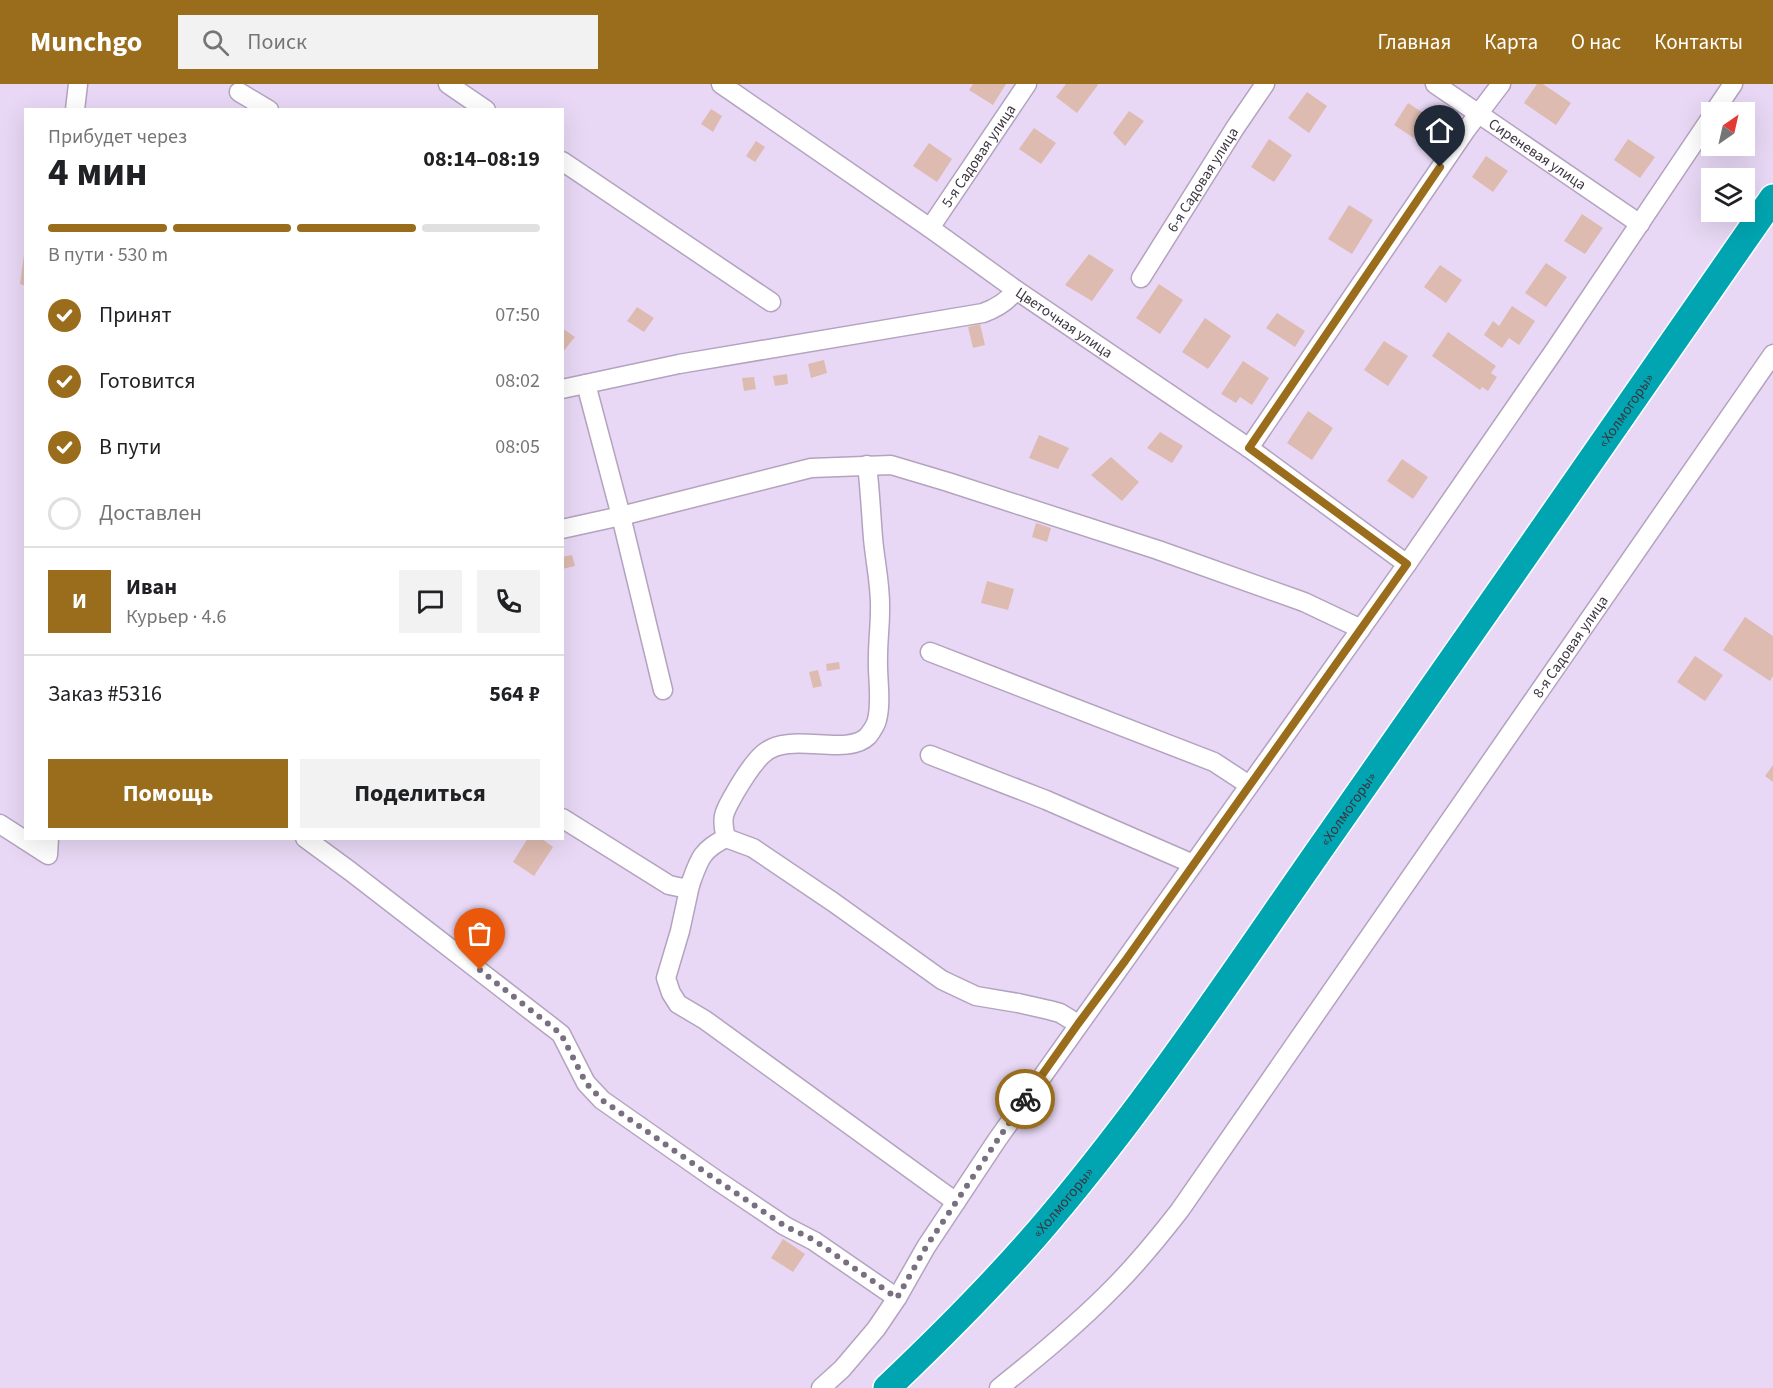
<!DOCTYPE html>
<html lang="ru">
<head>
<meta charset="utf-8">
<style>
	body { margin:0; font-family:"Source Sans 3",sans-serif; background:#f2f2f2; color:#202124; height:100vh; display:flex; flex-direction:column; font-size:22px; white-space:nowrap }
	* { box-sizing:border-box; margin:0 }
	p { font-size:20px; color:#757577 }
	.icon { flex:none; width:33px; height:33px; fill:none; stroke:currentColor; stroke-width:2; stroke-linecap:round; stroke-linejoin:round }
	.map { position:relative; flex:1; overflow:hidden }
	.sheet { position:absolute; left:24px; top:24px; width:540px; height:732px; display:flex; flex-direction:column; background:#fff; border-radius:0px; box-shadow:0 6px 24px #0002 }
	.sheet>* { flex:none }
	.needle { width:39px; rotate:34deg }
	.fabs { position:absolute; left:1701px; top:18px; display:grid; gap:12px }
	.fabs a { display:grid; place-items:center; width:54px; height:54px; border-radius:0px; background:#fff; box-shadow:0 6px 24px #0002; font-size:30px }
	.pin { position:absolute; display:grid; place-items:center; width:51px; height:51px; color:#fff; margin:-62px -26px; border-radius:50% 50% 50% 0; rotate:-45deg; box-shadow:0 0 6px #0007 }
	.pin .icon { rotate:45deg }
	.courier { position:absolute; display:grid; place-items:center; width:60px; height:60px; margin:-30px; border:4px solid #9a6d1c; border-radius:50%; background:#fff; color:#222; box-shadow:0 2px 8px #0007 }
	.head em { font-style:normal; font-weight:700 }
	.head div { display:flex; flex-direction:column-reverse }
	.head { display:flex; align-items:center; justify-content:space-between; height:102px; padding:0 24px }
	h1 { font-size:39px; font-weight:700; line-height:45px }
	.bar { display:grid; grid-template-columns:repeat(4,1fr); gap:9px 6px; align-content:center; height:72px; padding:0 24px }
	.bar i { height:8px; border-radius:4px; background:#e0e0e0 }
	.bar .active { background:#9a6d1c }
	.bar p { grid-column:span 4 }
	.line { display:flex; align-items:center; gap:15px; padding:0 24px; border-top:2px solid #e0e0e0 }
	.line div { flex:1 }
	.round { display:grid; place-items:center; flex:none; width:63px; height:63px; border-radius:0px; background:#f2f2f2 }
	ol { padding:0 24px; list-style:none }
	li { display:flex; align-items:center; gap:18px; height:66px }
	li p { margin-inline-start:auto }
	li .icon { padding:6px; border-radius:50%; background:#9a6d1c; color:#fff; stroke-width:4 }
	li:last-child { color:#757577 }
	li i { width:33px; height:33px; border:3px solid #e0e0e0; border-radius:50% }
	.button { display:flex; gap:12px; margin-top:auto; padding:12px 24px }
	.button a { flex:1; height:69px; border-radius:0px; background:#9a6d1c; color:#fff; font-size:24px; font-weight:700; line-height:69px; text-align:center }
	.button a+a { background:#f2f2f2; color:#202124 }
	header { display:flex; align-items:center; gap:36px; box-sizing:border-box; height:84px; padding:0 30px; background:#9a6d1c; color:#fff }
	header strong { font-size:28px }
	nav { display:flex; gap:33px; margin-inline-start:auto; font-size:21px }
	.search { width:420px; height:54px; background:#f2f2f2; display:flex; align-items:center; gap:15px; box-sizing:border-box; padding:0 21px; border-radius:0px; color:#757577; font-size:22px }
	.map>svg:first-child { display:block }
	.building { fill:#debbb0 }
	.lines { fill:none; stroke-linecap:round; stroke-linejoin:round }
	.minor-casing { stroke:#b3a3bf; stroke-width:21 }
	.highway-casing { stroke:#fff; stroke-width:30 }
	.minor { stroke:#fff; stroke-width:18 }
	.highway { stroke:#00a5b1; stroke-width:27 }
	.done { stroke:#796f81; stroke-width:6; stroke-dasharray:0 10.8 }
	.route { stroke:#9a6d1c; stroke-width:8 }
	.labels { text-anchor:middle; stroke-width:6; stroke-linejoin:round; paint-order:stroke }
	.street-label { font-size:15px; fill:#3d3642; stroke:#f4e7fe }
</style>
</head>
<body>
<header>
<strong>Munchgo</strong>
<div class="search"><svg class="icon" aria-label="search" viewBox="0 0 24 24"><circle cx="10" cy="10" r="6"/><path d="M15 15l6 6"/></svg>Поиск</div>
<nav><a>Главная</a><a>Карта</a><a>О нас</a><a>Контакты</a></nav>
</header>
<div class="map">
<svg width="1773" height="1304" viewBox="0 0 1773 1304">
	<rect width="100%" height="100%" fill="#e8d8f5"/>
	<path class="building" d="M 973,0 L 1006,0 L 993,21 L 969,6 Z
		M 1066,0 L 1097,0 L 1098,1 L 1077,29 L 1056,13 Z
		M 1537,0 L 1543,0 L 1571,19 L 1556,41 L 1524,19 Z
		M 1307,8 L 1327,22 L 1309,49 L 1288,34 Z
		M 1408,19 L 1440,40 L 1426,62 L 1394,41 Z
		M 711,25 L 722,32 L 713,48 L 701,40 Z
		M 1129,27 L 1144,37 L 1125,62 L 1113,49 Z
		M 1034,44 L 1056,59 L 1041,80 L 1019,65 Z
		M 1269,55 L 1292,71 L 1274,98 L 1251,83 Z
		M 1628,55 L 1655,73 L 1640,94 L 1614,76 Z
		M 756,57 L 765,63 L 755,78 L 746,72 Z
		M 929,59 L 952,75 L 937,98 L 913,82 Z
		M 1486,72 L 1508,87 L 1493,108 L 1472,93 Z
		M 1349,121 L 1373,136 L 1352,170 L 1328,155 Z
		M 1582,130 L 1603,144 L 1585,170 L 1564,157 Z
		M 1089,170 L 1114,186 L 1092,217 L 1065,201 Z
		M 24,171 L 26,172 L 26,202 L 20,200 Z
		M 1546,179 L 1567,193 L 1546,223 L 1525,209 Z
		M 1440,181 L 1462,196 L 1446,219 L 1424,203 Z
		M 1159,200 L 1183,216 L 1160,250 L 1136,234 Z
		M 1512,222 L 1535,237 L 1519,261 L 1509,254 L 1502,264 L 1484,251 L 1493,237 L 1499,242 Z
		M 637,223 L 654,234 L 644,248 L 627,237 Z
		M 1277,229 L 1305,247 L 1295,263 L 1266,244 Z
		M 1205,234 L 1231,252 L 1208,285 L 1182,268 Z
		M 980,240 L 985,261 L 973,264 L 968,243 Z
		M 562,244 L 575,253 L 562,269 Z
		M 1448,248 L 1496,282 L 1491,289 L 1497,293 L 1488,307 L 1482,303 L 1480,306 L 1432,272 Z
		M 1384,257 L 1408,272 L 1388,302 L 1364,286 Z
		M 824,276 L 827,289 L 811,294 L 808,280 Z
		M 1243,277 L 1269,294 L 1252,321 L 1240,313 L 1236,319 L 1221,310 Z
		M 787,290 L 788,300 L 775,302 L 773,292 Z
		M 754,293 L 756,305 L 744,307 L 742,294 Z
		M 1308,327 L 1333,344 L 1312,376 L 1287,359 Z
		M 1160,348 L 1183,362 L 1172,379 L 1147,364 Z
		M 1039,351 L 1069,364 L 1058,385 L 1029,374 Z
		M 1111,373 L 1139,398 L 1122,417 L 1091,391 Z
		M 1402,375 L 1428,393 L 1413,415 L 1387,397 Z
		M 1036,439 L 1051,444 L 1047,458 L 1032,453 Z
		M 572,471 L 575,482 L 562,485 L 562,473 Z
		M 987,497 L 1014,505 L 1008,526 L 981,519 Z
		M 1745,533 L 1773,552 L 1773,592 L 1770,597 L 1723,566 Z
		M 1695,572 L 1723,591 L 1705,617 L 1677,598 Z
		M 839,578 L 840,585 L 827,587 L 826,580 Z
		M 818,586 L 822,602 L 813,604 L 809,588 Z
		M 1773,681 L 1773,698 L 1765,692 Z
		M 528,754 L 541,754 L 553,763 L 534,792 L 513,778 Z
		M 783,1155 L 805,1170 L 793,1188 L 771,1174 Z"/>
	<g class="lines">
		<defs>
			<g id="minor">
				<path d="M 448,0 L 486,26"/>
				<path id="s1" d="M 721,0 L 930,144 L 1016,206 L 1249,364 L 1407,480"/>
				<path id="s2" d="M 1435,0 L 1640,140"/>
				<path d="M 239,8 L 269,26"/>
				<path d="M 75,26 L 78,0"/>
				<path d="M 1714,28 L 1733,0"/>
				<path d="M 562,77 L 771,218"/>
				<path id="s3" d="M 930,144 L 1027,0"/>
				<path id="s4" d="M 1141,194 L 1235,44 L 1265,0"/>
				<path d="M 586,300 L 621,432 L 663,606"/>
				<path d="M 562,305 L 679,280 L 983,229 C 997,224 1007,218 1016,206"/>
				<path d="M 1249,364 L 1466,46 L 1501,0"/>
				<path d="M 562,445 L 621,432 L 811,384 L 891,381 L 948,398 L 1158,466 L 1304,518 L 1361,545"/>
				<path d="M 930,568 L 1214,678 L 1249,701"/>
				<path d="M 930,671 L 1046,716 L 1193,780"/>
				<path d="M 562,734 L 669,801 L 683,804 L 690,801 C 699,776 701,766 726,754 L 753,764 L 833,818 L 942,896 L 976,912 L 1018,919 L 1049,926 L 1060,929 L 1078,940"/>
				<path d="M 0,740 L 48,771 L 49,754"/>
				<path d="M 305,754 L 350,787 L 561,950 L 586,999 L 602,1016 L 715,1095 L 785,1142 L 814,1157 L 897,1214"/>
				<path d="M 726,754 C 720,731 725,727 736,707 C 743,695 752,680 763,670 C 789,646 846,674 868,652 C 871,648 876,641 877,636 C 882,616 877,593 878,572 C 878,557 880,542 880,527 C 881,502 875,478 873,454 C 871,429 870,405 867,381"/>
				<path d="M 690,801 L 680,847 L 666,894 L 671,909 L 678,920 L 705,936 L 956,1118"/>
				<path d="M 821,1304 L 842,1285 L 876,1245 L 897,1214 L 926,1163 L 997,1056 L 1407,480 L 1554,267 L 1712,32"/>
				<path id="s5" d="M 999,1304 C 1039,1272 1078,1240 1114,1203 C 1138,1179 1159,1153 1180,1126 L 1773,270"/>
			</g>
			<g id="highway">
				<path id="s6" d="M 887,1304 C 945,1249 1001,1193 1052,1132 C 1155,1010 1242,876 1334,745 C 1481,535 1627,325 1773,114"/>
			</g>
		</defs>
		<use href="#minor" class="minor-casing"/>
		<use href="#highway" class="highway-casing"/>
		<use href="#minor" class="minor"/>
		<use href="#highway" class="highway"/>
	</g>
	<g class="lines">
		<path class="done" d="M 480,886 L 561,950 L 586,999 L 602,1016 L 715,1095 L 785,1142 L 814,1156 L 897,1214 L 926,1163 L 1025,1015"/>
		<path class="route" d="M 1025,1015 L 1078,940 L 1125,877 L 1407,480 L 1249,364 L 1440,83"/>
	</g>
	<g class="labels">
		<g class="street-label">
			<text dy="5" stroke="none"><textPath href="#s2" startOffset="124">Сиреневая улица</textPath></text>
			<text dy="5" stroke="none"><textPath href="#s3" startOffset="87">5-я Садовая улица</textPath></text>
			<text dy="5" stroke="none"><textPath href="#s4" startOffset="116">6-я Садовая улица</textPath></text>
			<text dy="5" stroke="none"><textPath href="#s1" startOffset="418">Цветочная улица</textPath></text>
			<text dy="5" stroke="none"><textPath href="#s6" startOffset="1228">«Холмогоры»</textPath></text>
			<text dy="5" stroke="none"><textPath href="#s5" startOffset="940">8-я Садовая улица</textPath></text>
			<text dy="5" stroke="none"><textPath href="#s6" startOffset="742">«Холмогоры»</textPath></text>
			<text dy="5" stroke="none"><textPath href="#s6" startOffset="256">«Холмогоры»</textPath></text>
		</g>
	</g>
</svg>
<div class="fabs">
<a><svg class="needle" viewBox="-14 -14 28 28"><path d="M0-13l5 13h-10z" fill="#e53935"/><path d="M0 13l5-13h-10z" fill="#757577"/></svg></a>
<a><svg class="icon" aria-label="layers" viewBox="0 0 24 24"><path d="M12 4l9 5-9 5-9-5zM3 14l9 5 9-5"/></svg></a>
</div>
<div class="pin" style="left:480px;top:886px;background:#ea580c"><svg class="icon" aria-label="bag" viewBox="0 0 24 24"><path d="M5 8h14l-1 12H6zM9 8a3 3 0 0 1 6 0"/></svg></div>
<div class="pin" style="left:1440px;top:83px;background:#1f2937"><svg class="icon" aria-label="home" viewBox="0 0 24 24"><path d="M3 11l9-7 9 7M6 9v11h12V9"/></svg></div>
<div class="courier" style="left:1025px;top:1015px"><svg class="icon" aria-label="bike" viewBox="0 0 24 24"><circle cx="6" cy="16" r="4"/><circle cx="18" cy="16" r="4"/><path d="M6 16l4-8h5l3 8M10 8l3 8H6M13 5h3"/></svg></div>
<section class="sheet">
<div class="head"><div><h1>4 мин</h1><p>Прибудет через</p></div><em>08:14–08:19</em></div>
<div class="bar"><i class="active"></i><i class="active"></i><i class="active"></i><i></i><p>В пути · 530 m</p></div>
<ol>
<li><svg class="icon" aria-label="check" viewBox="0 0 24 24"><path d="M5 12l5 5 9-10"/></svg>Принят<p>07:50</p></li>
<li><svg class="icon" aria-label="check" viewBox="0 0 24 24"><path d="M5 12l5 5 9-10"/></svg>Готовится<p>08:02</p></li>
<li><svg class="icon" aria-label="check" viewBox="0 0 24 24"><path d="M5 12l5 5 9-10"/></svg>В пути<p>08:05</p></li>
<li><i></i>Доставлен</li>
</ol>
<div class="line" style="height:108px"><b class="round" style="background:#9a6d1c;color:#fff">И</b><div><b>Иван</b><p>Курьер · 4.6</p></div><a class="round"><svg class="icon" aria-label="chat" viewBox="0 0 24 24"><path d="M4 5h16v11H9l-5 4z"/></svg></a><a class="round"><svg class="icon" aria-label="phone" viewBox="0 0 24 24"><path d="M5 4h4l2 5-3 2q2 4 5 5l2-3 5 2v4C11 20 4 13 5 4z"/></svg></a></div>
<div class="line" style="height:78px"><div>Заказ #5316</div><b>564 ₽</b></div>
<div class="button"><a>Помощь</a><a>Поделиться</a></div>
</section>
</div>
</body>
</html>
